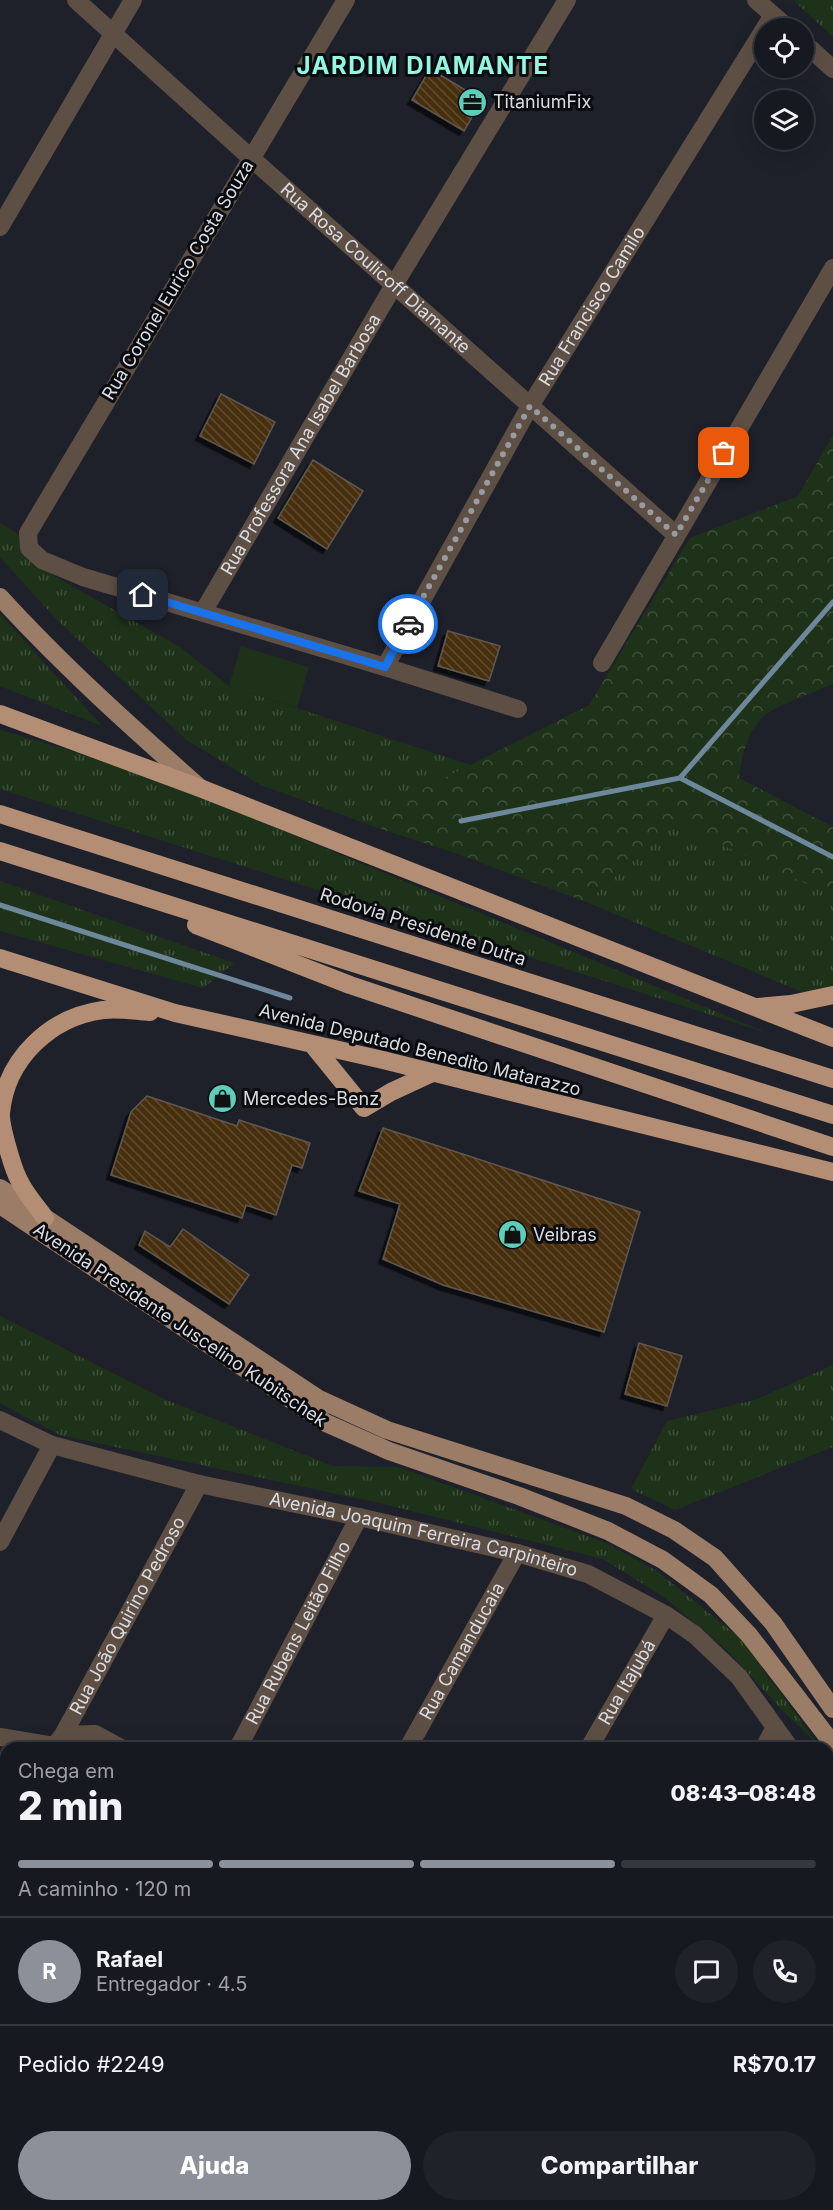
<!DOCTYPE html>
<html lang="pt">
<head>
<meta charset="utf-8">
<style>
	body { margin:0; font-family:Inter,sans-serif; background:#1f2229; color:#f1f3f6; height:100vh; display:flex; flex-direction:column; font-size:22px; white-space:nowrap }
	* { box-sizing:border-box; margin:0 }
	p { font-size:20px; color:#9ea0a5 }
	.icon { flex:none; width:33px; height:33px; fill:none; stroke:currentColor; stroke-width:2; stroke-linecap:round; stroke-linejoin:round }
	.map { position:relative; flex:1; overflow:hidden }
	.side { position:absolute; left:0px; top:1742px; width:834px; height:470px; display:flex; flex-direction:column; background:#161920; border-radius:18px 18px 0 0; box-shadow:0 6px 24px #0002,0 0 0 2px #35383e }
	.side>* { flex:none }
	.tools { position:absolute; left:754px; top:18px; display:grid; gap:12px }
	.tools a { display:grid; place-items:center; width:60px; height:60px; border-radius:50%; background:#161920; box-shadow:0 6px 24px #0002,0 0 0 2px #35383e; font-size:30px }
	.pin { position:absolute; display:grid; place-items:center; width:51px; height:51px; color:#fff; margin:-26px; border-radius:12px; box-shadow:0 3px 9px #0006 }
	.courier { position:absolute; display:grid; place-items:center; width:60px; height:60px; margin:-30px; border:4px solid #1a73e8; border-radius:50%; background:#fff; color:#222; box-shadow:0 2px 8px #0007 }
	.overview em { font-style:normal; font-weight:800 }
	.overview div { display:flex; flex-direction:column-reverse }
	.overview { display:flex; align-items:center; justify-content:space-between; height:102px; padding:0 18px }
	h1 { font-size:39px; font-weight:800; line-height:45px }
	.bar { display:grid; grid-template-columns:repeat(4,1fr); gap:9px 6px; align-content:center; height:72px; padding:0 18px }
	.bar i { height:8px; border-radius:4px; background:#35383e }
	.bar .active { background:#8c9099 }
	.bar p { grid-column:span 4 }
	.line { display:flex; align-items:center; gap:15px; padding:0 18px; border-top:2px solid #35383e }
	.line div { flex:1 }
	.round { display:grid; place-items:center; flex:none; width:63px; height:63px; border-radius:32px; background:#1f2229 }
	.primary-button { display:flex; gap:12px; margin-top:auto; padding:12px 18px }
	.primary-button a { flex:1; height:69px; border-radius:36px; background:#8c9099; color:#fff; font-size:24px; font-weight:800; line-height:69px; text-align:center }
	.primary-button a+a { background:#1f2229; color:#f1f3f6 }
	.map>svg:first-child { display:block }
	.grass { fill:url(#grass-tufts) }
	.forest { fill:url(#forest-crowns) }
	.pitch { fill:#1e3219 }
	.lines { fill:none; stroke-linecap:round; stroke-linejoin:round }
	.stream { stroke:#6e889b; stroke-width:5 }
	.building { fill:url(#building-back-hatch); stroke:#5f5850; stroke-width:1.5; filter:url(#shadow) }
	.street { stroke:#5e4f45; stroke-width:18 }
	.primary { stroke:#9b7c67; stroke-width:18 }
	.highway { stroke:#b38e74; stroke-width:18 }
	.done { stroke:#989ba2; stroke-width:6; stroke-dasharray:0 10.8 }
	.route { stroke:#1a73e8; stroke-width:8 }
	.labels { text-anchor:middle; stroke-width:6; stroke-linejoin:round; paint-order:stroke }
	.poi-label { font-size:18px; fill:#dadce2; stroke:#0a0b0f; text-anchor:start }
	.street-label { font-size:18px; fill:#dadce2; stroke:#0a0b0f }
	.district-label { font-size:24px; font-weight:bold; letter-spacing:1.5px; fill:#92f8e4; stroke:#0a0b0f }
</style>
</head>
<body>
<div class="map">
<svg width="833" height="2210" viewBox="0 0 833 2210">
	<defs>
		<pattern id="grass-tufts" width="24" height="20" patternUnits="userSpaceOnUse" patternTransform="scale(1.5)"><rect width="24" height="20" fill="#1e3219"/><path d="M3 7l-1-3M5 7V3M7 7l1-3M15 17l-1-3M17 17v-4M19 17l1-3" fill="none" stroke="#3e4f3a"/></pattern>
		<pattern id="forest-crowns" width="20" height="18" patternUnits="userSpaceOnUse" patternTransform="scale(1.5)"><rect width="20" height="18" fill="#1e3219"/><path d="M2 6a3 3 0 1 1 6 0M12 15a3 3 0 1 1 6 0" fill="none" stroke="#3e4f3a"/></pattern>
		<pattern id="building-back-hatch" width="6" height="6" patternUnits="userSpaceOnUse" patternTransform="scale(1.5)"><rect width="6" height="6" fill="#472e0e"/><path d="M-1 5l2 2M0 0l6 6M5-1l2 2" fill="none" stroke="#614c31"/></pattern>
		<filter id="shadow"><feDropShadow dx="-4.5" dy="4.5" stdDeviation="0" flood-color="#0009"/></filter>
	</defs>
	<rect width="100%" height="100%" fill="#1e212a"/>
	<path class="grass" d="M 793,0 L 833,0 L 833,37 Z
		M 0,523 L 20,535 L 24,555 L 52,575 L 180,647 L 229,686 L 471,765 L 387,807 L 381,829 L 261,785 L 188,741 L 57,620 L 0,557 Z
		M 0,614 L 102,726 L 0,686 Z
		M 0,730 L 137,770 L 765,1032 L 0,789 Z
		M 675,823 L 833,896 L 833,991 L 807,994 L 586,902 Z
		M 0,881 L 234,963 L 203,988 L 0,931 Z
		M 0,1316 L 164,1399 L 333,1466 L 398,1467 L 606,1543 L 657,1571 L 740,1638 L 820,1747 L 780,1708 L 728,1651 L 664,1597 L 603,1559 L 384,1504 L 60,1435 L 0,1403 Z
		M 833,1365 L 833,1447 L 675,1510 L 631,1489 L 667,1421 L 755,1400 Z"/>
	<path class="forest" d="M 833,435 L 833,684 C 812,693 788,701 769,712 C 749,724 741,757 739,778 L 833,827 L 833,896 L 675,823 L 586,902 L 458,854 L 381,829 L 387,807 L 589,705 L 690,538 L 798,496 Z"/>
	<path class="pitch" d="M 241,646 L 309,667 L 297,708 L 229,686 Z"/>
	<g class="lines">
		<path class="stream" d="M 680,778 L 833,602
			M 461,821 L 680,778 L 833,857
			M 0,905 L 290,998"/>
	</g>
	<path class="building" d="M 430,69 L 482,100 L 464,131 L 412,100 Z
		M 221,394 L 275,422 L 254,464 L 200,436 Z
		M 313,460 L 363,491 L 327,549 L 278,518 Z
		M 448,631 L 500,646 L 489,681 L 438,666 Z
		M 147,1096 L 237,1126 L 239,1120 L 310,1143 L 302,1168 L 292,1165 L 276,1215 L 246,1205 L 242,1218 L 111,1175 L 131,1112 Z
		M 383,1128 L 640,1212 L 604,1332 L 443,1285 L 383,1259 L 400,1204 L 359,1191 Z
		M 183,1229 L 249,1275 L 229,1304 L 139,1245 L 145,1231 L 170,1247 Z
		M 639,1343 L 682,1356 L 667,1406 L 625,1394 Z"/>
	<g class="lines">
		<g class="street">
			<path id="s1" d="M 76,0 L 251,158 L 676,535"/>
			<path d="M 346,0 L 28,533 L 29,548 L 42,560 L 83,577 L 385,667 L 518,709"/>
			<path d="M 756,0 L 788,28"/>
			<path d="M 804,43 L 833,69"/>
			<path d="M 0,227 L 133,0"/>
			<path id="s2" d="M 203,612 L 394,285 L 567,0"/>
			<path d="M 602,663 L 833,268"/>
			<path id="s3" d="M 385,667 L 530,406 L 773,15"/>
			<path id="s4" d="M 0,1420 L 52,1445 L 199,1484 L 359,1517 L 517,1553 L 588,1574 L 666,1615 L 695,1635 L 739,1677 L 790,1748"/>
			<path d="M 0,1542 L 52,1445"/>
			<path d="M 63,1735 L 95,1734 L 121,1748"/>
			<path d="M 0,1737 L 54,1746"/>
			<path id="s5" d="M 53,1748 L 63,1735 L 199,1484"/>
			<path id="s6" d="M 238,1748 L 359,1517"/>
			<path id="s7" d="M 408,1748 L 517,1553"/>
			<path id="s8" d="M 589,1748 L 666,1615"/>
			<path d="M 764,1748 L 775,1727"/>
			<path d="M 828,1803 L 833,1810"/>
			<path d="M 0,1847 L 6,1835"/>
			<path d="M 828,1903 L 833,1906"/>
			<path d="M 828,1959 L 833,1950"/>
			<path d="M 0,2154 L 6,2164"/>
			<path d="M 182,2205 L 189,2210"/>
			<path d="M 515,2205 L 525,2210"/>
			<path d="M 332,2210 L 335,2205"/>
			<path d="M 688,2210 L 691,2205"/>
		</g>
		<path class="primary" d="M 0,597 C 62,665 130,726 199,787
			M 0,1188 L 319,1399 L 387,1430 L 626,1506 L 674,1530 L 715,1558 L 773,1623 L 833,1709
			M 0,1205 L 326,1423 L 389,1451 L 519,1496 L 608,1531 L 663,1560 L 711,1595 L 749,1635 L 833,1744"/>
		<path class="highway" d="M 0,714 L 200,788 L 833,1038
			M 0,814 L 833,1079
			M 0,851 L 833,1115
			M 196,925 L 350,985 L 833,1147
			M 0,958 L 175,1013 L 383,1060 L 833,1172
			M 758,1007 L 791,1004 L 833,995
			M 312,1044 L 364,1108 L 391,1092 L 432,1073
			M 45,1218 C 37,1206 25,1194 19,1180 C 13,1169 0,1125 1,1113 C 6,1059 50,1017 103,1010 C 118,1008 135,1011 150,1012"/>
	</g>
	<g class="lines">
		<path class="done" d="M 408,624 L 530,406 L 676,535 L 724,453"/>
		<path class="route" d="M 143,595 L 385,667 L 408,624"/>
	</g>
	<defs>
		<symbol id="office-disc" viewBox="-11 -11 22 22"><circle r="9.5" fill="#5cceba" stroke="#0a0b0f"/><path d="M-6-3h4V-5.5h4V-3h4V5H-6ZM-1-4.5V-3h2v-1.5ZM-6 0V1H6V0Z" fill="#111"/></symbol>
		<symbol id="shop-disc" viewBox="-11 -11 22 22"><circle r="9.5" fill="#5cceba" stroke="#0a0b0f"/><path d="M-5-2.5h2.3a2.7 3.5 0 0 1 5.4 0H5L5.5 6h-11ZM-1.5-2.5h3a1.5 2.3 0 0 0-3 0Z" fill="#111"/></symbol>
	</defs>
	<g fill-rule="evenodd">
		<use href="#office-disc" x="456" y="86" width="33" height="33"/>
		<use href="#shop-disc" x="206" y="1082" width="33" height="33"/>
		<use href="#shop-disc" x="496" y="1218" width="33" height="33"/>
	</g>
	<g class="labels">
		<g class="poi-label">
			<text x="493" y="108">TitaniumFix</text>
			<text x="243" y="1105">Mercedes-Benz</text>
			<text x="533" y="1241">Veibras</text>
		</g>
		<g class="street-label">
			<text dy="6" stroke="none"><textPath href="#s1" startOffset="402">Rua Rosa Coulicoff Diamante</textPath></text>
			<text transform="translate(178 280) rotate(-59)" y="6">Rua Coronel Eurico Costa Souza</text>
			<text dy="6" stroke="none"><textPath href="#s3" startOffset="416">Rua Francisco Camilo</textPath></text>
			<text dy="6" stroke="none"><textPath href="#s2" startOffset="194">Rua Professora Ana Isabel Barbosa</textPath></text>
			<text transform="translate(423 927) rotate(18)" y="6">Rodovia Presidente Dutra</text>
			<text transform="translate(420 1050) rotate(14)" y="6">Avenida Deputado Benedito Matarazzo</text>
			<text transform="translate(180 1325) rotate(34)" y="6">Avenida Presidente Juscelino Kubitschek</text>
			<text dy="6" stroke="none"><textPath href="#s4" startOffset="440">Avenida Joaquim Ferreira Carpinteiro</textPath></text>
			<text dy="6" stroke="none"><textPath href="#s5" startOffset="152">Rua João Quirino Pedroso</textPath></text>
			<text dy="6" stroke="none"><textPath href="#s6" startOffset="130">Rua Rubens Leitão Filho</textPath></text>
			<text dy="6" stroke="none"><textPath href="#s7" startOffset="111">Rua Camanducaia</textPath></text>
			<text dy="6" stroke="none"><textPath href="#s8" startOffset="76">Rua Itajubá</textPath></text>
		</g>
		<g class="district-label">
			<text x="423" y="74">JARDIM DIAMANTE</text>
		</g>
	</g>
</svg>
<div class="tools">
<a><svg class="icon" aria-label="locate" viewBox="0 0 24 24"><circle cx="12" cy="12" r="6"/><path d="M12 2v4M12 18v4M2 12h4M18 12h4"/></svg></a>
<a><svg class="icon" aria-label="layers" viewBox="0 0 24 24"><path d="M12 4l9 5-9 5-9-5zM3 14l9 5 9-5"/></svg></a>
</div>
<div class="pin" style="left:724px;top:453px;background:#ea580c"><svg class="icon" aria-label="bag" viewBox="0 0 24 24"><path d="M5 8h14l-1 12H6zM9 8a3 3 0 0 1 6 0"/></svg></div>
<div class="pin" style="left:143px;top:595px;background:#1f2937"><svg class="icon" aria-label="home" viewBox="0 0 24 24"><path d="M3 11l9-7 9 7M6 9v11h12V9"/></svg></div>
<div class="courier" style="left:408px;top:624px"><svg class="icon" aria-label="car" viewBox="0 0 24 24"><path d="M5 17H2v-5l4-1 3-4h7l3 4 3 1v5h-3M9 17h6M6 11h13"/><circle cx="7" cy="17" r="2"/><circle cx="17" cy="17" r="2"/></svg></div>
<section class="side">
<div class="overview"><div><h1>2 min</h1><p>Chega em</p></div><em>08:43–08:48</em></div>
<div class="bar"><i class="active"></i><i class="active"></i><i class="active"></i><i></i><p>A caminho · 120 m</p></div>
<div class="line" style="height:108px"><b class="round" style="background:#8c9099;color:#fff">R</b><div><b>Rafael</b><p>Entregador · 4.5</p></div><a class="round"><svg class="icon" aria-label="chat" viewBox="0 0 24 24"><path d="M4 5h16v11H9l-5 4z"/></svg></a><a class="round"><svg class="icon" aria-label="phone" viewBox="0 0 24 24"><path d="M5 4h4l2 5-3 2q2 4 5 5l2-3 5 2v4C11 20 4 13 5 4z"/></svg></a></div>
<div class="line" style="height:78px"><div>Pedido #2249</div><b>R$70.17</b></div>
<div class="primary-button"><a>Ajuda</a><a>Compartilhar</a></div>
</section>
</div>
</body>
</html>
